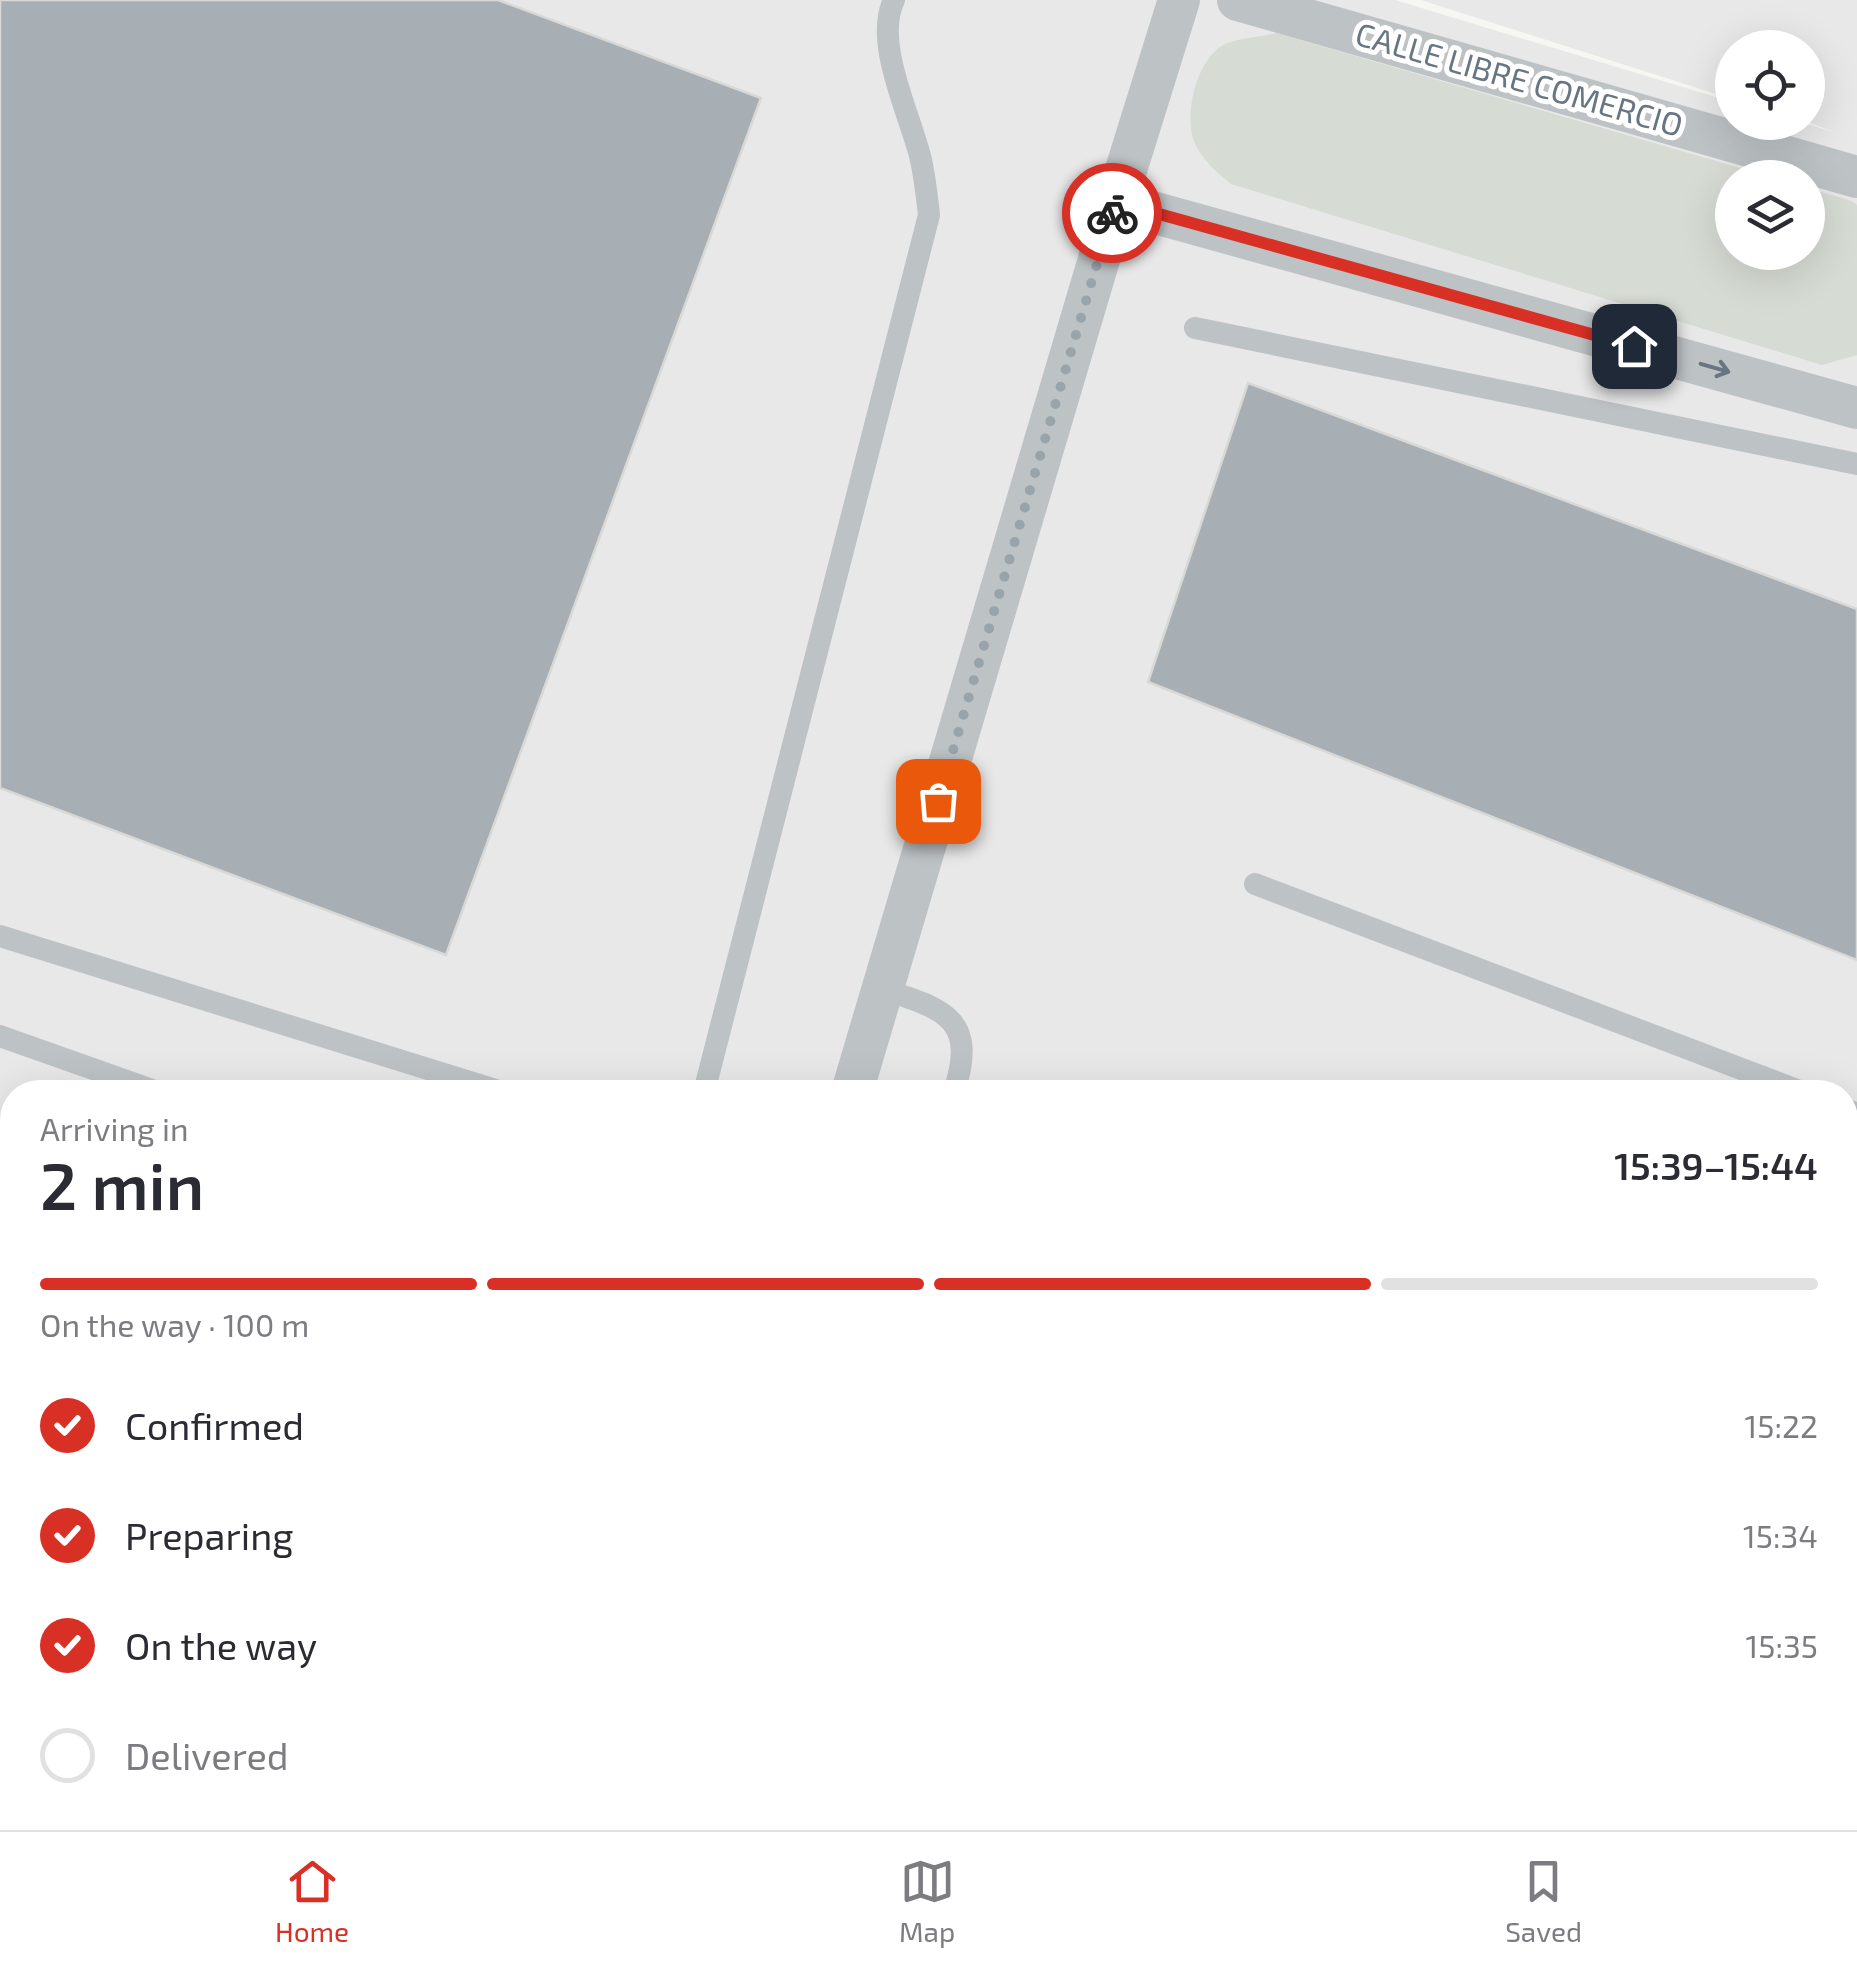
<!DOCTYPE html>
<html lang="en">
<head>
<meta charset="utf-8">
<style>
	body { margin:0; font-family:"Exo 2",sans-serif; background:#f2f2f3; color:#2b2b33; height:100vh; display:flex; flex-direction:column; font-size:38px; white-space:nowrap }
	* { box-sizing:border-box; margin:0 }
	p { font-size:32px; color:#7c7c81 }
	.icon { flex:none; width:55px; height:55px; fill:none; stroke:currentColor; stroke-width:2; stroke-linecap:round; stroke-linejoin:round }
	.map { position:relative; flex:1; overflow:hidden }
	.side { position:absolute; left:0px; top:1080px; width:1858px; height:750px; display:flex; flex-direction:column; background:#fff; border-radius:40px 40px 0 0; box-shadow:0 10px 40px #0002 }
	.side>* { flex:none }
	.buttons { position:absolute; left:1715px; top:30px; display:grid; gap:20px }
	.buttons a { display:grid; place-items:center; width:110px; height:110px; border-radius:50%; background:#fff; box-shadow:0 10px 40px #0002; font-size:50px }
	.pin { position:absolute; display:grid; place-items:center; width:85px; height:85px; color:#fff; margin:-42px; border-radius:20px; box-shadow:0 5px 15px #0006 }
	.courier { position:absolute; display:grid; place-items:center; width:100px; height:100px; margin:-50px; border:8px solid #d93025; border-radius:50%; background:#fff; color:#222; box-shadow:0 2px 12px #0007 }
	.headline em { font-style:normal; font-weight:600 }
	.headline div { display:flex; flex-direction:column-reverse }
	.headline { display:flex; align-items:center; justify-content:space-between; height:170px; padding:0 40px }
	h1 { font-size:65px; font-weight:600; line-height:75px }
	.bar { display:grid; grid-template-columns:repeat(4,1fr); gap:15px 10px; align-content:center; height:120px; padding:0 40px }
	.bar i { height:12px; border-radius:8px; background:#e1e1e2 }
	.bar .active { background:#d93025 }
	.bar p { grid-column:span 4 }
	ol { padding:0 40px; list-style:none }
	li { display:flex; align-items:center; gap:30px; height:110px }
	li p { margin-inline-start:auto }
	li .icon { padding:10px; border-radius:50%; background:#d93025; color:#fff; stroke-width:4 }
	li:last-child { color:#7c7c81 }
	li i { width:55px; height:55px; border:5px solid #e1e1e2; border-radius:50% }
	.dock { display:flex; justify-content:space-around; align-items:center; height:140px; border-top:2px solid #e1e1e2; background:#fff; font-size:28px; color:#7c7c81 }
	.dock a { display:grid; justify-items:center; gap:5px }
	.dock .active { color:#d93025 }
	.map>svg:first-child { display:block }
	.built { fill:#e7e8e7; fill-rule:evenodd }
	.green { fill:#d6dbd3 }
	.building { fill:#a7afb4; stroke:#d8d8d6; stroke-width:2.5 }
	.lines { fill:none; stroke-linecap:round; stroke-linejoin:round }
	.secondary-casing { stroke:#b2b7bb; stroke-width:59 }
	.highway-casing { stroke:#b1b5b8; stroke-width:59 }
	.lane { stroke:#bdc2c5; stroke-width:22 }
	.street { stroke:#bdc2c5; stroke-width:42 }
	.secondary { stroke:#fff; stroke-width:55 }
	.highway { stroke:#fff; stroke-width:55 }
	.oneway { stroke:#677682 }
	.done { stroke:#99a3aa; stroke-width:10; stroke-dasharray:0 18 }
	.route { stroke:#d93025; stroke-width:12 }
	.labels { text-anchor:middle; stroke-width:10; stroke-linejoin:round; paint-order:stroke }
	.street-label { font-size:32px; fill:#677682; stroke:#fff }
</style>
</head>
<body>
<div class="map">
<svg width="1857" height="1830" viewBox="0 0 1857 1830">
	<rect width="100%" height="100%" fill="#f6f6f3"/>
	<path class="built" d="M 0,0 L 1395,0 L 1732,102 L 1732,122 L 1802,123 L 1834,132 L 1808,122 L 1808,48 L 1732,48 L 1732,99 L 1421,0 L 1857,0 L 1857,1830 L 1237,1830 L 1202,1818 L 1845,1818 L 1845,1092 L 12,1092 L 12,1391 L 0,1386 ZM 1732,178 L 1808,178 L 1808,252 L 1732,252 Z"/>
	<path class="green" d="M 1276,33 L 1771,177 L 1732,178 L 1732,252 L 1808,252 L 1808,188 L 1852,201 L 1857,205 L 1857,355 L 1822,365 L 1231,184 C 1217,173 1203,160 1195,144 C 1183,116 1196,61 1223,45 C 1237,38 1261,37 1276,33 Z"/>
	<path class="building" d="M 0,0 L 498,0 L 761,98 L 446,955 L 0,788 Z
		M 1248,383 L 1857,609 L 1857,960 L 1148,682 Z"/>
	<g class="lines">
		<defs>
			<path id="secondary" d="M 0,1431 L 12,1435
				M 0,1745 L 12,1749
				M 211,1818 L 248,1830
				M 1066,1818 L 1100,1830"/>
			<path id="highway" d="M 0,1463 L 12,1466
				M 0,1523 L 12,1527
				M 0,1607 L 12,1611
				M 552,1818 L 584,1830
				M 810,1818 L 844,1830"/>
		</defs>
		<use href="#secondary" class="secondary-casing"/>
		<use href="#highway" class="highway-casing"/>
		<path class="lane" d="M 1195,328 L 1857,464
			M 1255,884 L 1802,1092
			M 0,936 L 502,1092
			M 882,989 C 944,1009 978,1018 954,1092
			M 0,1036 L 158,1092
			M 704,1092 L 929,215 C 927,197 925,178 921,160 C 911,116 873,43 894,0
			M 1845,1109 L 1857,1114
			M 0,1277 L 12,1282
			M 0,1372 L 12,1376
			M 1845,1646 L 1857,1613
			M 1446,1818 L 1480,1830
			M 1663,1830 L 1668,1818
			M 1778,1830 L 1782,1818"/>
		<path class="street" d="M 1238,0 L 1857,177
			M 1116,202 L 1857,408
			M 852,1092 L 1116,202 L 1179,0
			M 1175,1818 L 1209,1830"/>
		<use href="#secondary" class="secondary"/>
		<use href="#highway" class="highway"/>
	</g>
	<defs><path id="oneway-shaft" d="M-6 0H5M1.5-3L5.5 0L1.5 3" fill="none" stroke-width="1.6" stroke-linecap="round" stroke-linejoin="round" transform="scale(2.5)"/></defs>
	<use class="oneway" href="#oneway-shaft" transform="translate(1715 368) rotate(16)"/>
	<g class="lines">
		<path class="done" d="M 938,801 L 1112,213"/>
		<path class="route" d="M 1112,213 L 1116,202 L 1634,346"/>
	</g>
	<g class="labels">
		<g class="street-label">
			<text transform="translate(1519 80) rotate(16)" y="11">CALLE LIBRE COMERCIO</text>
		</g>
	</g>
</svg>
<div class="buttons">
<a><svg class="icon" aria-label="locate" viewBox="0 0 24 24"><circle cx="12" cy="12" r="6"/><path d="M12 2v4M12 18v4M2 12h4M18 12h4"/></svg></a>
<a><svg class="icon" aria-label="layers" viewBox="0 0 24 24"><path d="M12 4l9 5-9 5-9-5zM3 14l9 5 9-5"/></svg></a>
</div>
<div class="pin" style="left:938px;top:801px;background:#ea580c"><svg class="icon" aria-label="bag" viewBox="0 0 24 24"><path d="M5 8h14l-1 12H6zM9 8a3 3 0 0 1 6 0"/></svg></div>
<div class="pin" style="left:1634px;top:346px;background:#1f2937"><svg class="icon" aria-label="home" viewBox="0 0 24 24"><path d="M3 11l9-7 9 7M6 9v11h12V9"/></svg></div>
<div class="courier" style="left:1112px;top:213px"><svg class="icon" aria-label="bike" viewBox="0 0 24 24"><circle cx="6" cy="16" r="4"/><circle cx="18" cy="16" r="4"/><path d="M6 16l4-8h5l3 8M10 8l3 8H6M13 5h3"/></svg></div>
<section class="side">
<div class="headline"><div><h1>2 min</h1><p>Arriving in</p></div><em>15:39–15:44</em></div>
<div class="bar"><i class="active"></i><i class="active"></i><i class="active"></i><i></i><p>On the way · 100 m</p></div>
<ol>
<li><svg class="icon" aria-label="check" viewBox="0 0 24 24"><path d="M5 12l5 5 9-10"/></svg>Confirmed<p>15:22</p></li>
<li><svg class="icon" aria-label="check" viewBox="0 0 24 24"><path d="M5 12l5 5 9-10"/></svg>Preparing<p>15:34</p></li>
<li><svg class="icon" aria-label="check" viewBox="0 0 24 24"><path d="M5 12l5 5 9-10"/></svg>On the way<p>15:35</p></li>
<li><i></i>Delivered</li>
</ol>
</section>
</div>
<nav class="dock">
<a class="active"><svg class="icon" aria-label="home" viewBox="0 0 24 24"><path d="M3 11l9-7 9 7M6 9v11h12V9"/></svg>Home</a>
<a><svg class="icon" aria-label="map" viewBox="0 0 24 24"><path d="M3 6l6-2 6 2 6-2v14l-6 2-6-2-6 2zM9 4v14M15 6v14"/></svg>Map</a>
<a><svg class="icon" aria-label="saved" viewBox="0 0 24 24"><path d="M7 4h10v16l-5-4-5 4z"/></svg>Saved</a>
</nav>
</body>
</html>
